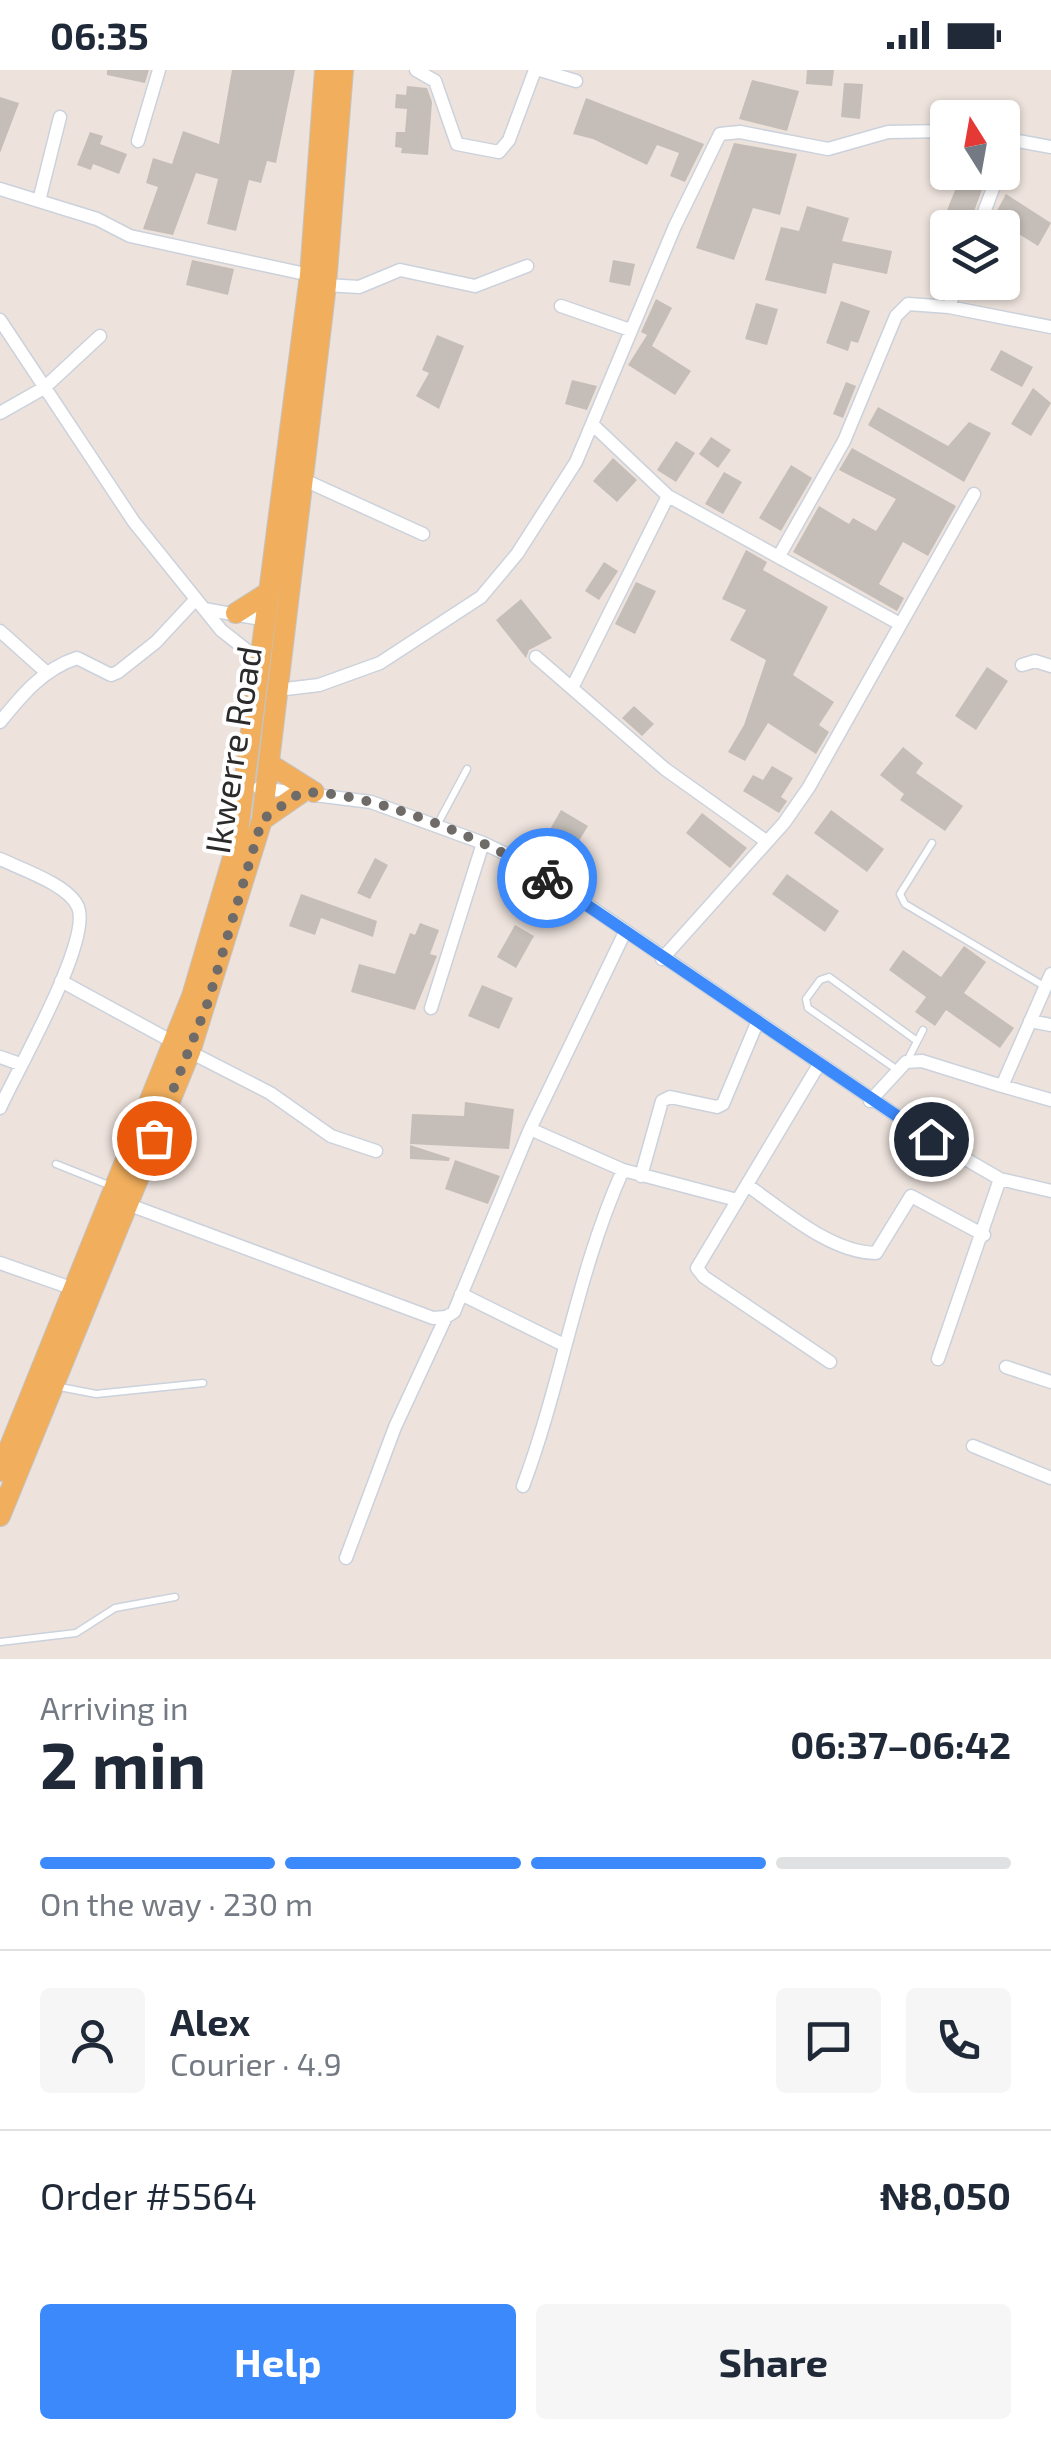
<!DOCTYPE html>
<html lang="en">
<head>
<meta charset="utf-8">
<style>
	body { margin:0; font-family:"Exo 2",sans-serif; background:#f6f6f7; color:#1f2937; height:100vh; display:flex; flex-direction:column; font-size:38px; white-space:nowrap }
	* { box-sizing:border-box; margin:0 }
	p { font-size:32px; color:#747a83 }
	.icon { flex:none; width:55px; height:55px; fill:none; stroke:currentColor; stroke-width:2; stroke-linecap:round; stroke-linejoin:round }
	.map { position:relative; height:1589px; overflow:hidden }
	.drawer { display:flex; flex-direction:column; background:#fff; flex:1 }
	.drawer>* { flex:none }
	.needle { width:65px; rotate:349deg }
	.buttons { position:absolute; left:930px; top:30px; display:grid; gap:20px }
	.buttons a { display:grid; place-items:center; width:90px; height:90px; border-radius:10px; background:#fff; box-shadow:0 2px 8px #0004; font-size:50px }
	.pin { position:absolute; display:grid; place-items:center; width:85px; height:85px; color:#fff; margin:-42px; border:5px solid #fff; border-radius:50%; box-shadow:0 2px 10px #0007 }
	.courier { position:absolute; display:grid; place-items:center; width:100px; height:100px; margin:-50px; border:8px solid #3b89fb; border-radius:50%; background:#fff; color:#222; box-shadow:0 2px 12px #0007 }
	.headline em { font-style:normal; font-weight:700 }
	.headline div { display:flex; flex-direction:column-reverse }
	.headline { display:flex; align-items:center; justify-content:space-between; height:170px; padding:0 40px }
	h1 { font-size:65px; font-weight:700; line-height:75px }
	.bar { display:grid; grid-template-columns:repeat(4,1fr); gap:15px 10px; align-content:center; height:120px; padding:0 40px }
	.bar i { height:12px; border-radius:8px; background:#e0e1e3 }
	.bar .selected { background:#3b89fb }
	.bar p { grid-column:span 4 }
	.line { display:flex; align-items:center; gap:25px; padding:0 40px; border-top:2px solid #e0e1e3 }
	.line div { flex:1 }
	.round { display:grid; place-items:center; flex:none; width:105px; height:105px; border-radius:10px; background:#f6f6f7 }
	.button { display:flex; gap:20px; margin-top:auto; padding:20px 40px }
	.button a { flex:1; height:115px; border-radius:10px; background:#3b89fb; color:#fff; font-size:40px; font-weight:700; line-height:115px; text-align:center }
	.button a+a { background:#f6f6f7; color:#1f2937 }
	.status { display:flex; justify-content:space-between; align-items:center; height:70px; padding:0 50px; background:#fff; direction:ltr }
	.status svg { height:28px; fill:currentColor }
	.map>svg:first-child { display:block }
	.building { fill:#c5beb8 }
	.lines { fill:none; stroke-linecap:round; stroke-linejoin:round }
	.lane-casing { stroke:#cbd2dc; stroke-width:9 }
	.street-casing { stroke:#cbd2dc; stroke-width:15 }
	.primary-casing { stroke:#c4c4c4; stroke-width:22 }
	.lane { stroke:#fff; stroke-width:6 }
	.street { stroke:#fff; stroke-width:12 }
	.primary { stroke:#f1ae5d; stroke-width:20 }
	.done { stroke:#6f6b69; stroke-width:10; stroke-dasharray:0 18 }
	.route { stroke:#3b89fb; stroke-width:12 }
	.labels { text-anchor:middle; stroke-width:8; stroke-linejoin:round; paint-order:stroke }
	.street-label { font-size:35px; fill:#2b2b2b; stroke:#fff }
</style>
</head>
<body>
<div class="status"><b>06:35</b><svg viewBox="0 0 49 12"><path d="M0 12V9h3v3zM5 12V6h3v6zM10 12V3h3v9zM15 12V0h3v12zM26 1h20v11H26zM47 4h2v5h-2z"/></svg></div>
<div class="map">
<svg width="1051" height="1589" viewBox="0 0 1051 1589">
	<rect width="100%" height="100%" fill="#ede2dc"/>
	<path class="building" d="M 107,0 L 149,0 L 145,13 L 107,5 Z
		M 232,0 L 295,0 L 276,93 L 267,91 L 261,113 L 249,110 L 236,161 L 207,154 L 218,109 L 196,103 L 173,165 L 143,159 L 158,117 L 146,113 L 153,88 L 172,94 L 183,61 L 219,74 Z
		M 807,0 L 834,0 L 832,16 L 806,14 Z
		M 752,10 L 799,21 L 787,61 L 739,49 Z
		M 844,13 L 863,14 L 860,49 L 841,47 Z
		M 407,16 L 427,18 L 432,32 L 428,85 L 401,83 L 402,78 L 395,77 L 396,62 L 405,62 L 407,39 L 395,38 L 396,24 L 406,25 Z
		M 0,27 L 19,33 L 0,83 Z
		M 586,28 L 704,74 L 685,112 L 670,106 L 679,83 L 657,75 L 647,95 L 593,69 L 573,64 Z
		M 90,62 L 103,66 L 100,74 L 127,84 L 119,104 L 93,94 L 91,100 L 77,95 Z
		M 734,73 L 797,84 L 780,145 L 753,138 L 734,190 L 696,178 Z
		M 961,105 L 984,114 L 968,158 L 940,158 Z
		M 1006,124 L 1051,153 L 1038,176 L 993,148 Z
		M 807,136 L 849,148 L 842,171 L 892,181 L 887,204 L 833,193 L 826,224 L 765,210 L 781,157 L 799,161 Z
		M 192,190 L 234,199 L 228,225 L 186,215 Z
		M 613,190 L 635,194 L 630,216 L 609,212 Z
		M 656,229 L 672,238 L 652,276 L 691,301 L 675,325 L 628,295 L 647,265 L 641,262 Z
		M 841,231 L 870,241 L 858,273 L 851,271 L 848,281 L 826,273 Z
		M 756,233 L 778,239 L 767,275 L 745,269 Z
		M 437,265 L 464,276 L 439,339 L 416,326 L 429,303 L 422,300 Z
		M 1001,280 L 1033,297 L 1022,317 L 990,300 Z
		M 572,310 L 597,316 L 587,340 L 565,334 Z
		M 846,312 L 856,316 L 843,348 L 833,344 Z
		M 1033,318 L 1051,333 L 1031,366 L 1011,354 Z
		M 878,337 L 948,376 L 969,352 L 991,363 L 964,412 L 868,355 Z
		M 711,367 L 731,380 L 718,398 L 699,384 Z
		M 676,371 L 695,383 L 676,412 L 657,400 Z
		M 852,378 L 956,436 L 928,486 L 903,472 L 879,514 L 904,528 L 897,541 L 793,482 L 819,436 L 849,454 L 853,448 L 876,461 L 896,429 L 839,400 Z
		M 613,388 L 637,410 L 617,432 L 593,411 Z
		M 791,395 L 812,408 L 781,461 L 759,448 Z
		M 724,402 L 742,412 L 723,444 L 705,434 Z
		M 746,480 L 767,492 L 763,500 L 828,537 L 793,605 L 834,632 L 819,655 L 829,662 L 816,684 L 768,653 L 745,691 L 728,682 L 744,655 L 766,590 L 730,570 L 746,540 L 722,529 Z
		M 604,492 L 618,501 L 599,530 L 585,521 Z
		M 636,512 L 656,521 L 635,564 L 615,554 Z
		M 521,529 L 552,568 L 529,580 L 526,588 L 496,550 Z
		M 987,597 L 1008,611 L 976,660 L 955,646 Z
		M 634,636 L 654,654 L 642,666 L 622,648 Z
		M 903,677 L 923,693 L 916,703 L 963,736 L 945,761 L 900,730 L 904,724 L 880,705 Z
		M 772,696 L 793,708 L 781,727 L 787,731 L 779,743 L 743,721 L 753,705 L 763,710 Z
		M 561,740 L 588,756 L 566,792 L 540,777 Z
		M 831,740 L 884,779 L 867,802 L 814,763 Z
		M 702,743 L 747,778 L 730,798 L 686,763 Z
		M 375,788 L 388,795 L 370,829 L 357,823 Z
		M 787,804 L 839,841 L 825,862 L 772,824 Z
		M 301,824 L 377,851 L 373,867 L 321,848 L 315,865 L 289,856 Z
		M 420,853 L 439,860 L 430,884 L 437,886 L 415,940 L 351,922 L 359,894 L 395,904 L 410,863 L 415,865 Z
		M 515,855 L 534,866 L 516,898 L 497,887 Z
		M 964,876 L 986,892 L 964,923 L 1014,958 L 1000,978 L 946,940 L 935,956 L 915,942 L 926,927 L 889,900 L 903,880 L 941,907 Z
		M 482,915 L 513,928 L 499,959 L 468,946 Z
		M 465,1032 L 514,1039 L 509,1079 L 410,1074 L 412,1044 L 464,1046 Z
		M 410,1075 L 450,1088 L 449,1091 L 410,1089 Z
		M 455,1090 L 500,1106 L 488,1134 L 445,1119 Z"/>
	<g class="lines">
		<defs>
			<path id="lane" d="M 437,755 L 467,699
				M 932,773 L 900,824 L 905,834 L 1044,916
				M 907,991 L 923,960
				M 896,999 L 808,938 L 806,929 L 820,910 L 829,907 L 917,971
				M 56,1094 L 111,1116
				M 60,1317 L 96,1324 L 203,1313
				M 0,1572 L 76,1563 L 115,1538 L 175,1527"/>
			<path id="street" d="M 416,0 L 435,11 L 457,74 L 499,82 L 509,70 L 535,0
				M 540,0 L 576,11
				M 1002,68 L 1051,77
				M 138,71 L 159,0
				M 0,119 L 97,149 L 130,166 L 310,205
				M 39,131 L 60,47
				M 978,158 L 994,116 L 994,102
				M 326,215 L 359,217 L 400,200 L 475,216 L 527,196
				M 561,236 L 630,260
				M 949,237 L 958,212
				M 0,250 L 134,452 L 221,560 L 259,590
				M 0,343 L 44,318 L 100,266
				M 593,355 L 668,426 L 900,554
				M 302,409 L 423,464
				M 779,486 L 844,371 L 896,246 L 908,234 L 949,237 L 1051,257
				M 204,539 L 266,550
				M 0,561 L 46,602
				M 536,587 L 665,699 L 766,771
				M 1022,595 L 1035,591 L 1051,596
				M 572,618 L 668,426
				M 277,620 L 319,615 L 380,593 L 481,527 L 517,484 L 576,392 L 675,156 L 720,64 L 740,62 L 828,79 L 888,62 L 948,61
				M 0,652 C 22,625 43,599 77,588 L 111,605 L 118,602 L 156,572 L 196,529
				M 259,718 L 371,732 L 483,773 L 529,795 L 931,1069 L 1000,1109 L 1051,1121
				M 0,789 C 21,799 69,815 78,837 C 92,871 17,1000 0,1038
				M 662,889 L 784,753 L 809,717 L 974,424
				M 1051,904 L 1002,1016 L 1051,1030
				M 61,911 L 173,972
				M 431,938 L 483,773
				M 1030,951 L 1051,955
				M 190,982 L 270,1023 L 331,1066 L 376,1081
				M 0,987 L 20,994
				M 818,996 L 697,1198 L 704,1207 L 830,1292
				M 870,1031 L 906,992 L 922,991 L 1002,1016
				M 530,1059 L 623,1100 L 737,1130
				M 641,1106 L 662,1031 L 670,1027 L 717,1037 L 723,1034 L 757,953
				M 747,1115 C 783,1140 831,1183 876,1183 L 911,1126 L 984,1165
				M 127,1134 L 433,1248 L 446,1247
				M 0,1193 L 74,1219
				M 461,1224 L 562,1274
				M 938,1289 L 1000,1109
				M 1006,1297 L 1051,1312
				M 973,1376 L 1051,1408
				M 523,1416 C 562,1312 577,1202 623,1100
				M 346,1488 L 395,1357 L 446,1247 L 454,1242 L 530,1059 L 625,862"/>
			<path id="primary" d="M 236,543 L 269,522
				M 271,695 L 314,722
				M 262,750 L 301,723
				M 0,1401 L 192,926 L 236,777 L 310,205 L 325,0
				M 0,1446 L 190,982 L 262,750 L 326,215 L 343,0"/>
		</defs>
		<use href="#lane" class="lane-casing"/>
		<use href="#street" class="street-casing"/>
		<use href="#primary" class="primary-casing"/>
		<use href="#lane" class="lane"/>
		<use href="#street" class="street"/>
		<use href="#primary" class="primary"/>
	</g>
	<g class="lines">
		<path class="done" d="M 154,1068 L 208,932 L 262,750 L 300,723 C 362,717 495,773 547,808"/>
		<path class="route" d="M 547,808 L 931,1069"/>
	</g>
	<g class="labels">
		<g class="street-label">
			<text transform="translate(234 680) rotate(-81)" y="12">Ikwerre Road</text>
		</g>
	</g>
</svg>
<div class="buttons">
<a><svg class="needle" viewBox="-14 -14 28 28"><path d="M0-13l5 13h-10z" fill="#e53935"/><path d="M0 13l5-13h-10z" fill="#747a83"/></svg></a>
<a><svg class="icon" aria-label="layers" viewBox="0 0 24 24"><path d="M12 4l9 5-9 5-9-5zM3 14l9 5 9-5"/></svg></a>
</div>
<div class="pin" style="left:154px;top:1068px;background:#ea580c"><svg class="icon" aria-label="bag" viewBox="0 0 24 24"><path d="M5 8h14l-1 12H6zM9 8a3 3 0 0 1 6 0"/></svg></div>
<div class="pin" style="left:931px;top:1069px;background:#1f2937"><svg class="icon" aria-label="home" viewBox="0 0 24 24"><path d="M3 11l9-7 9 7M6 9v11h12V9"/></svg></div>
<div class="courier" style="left:547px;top:808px"><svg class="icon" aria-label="bike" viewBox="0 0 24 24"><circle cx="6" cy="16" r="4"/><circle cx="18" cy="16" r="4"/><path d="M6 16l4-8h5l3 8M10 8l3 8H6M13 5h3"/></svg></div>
</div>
<section class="drawer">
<div class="headline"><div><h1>2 min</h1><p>Arriving in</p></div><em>06:37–06:42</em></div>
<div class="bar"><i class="selected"></i><i class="selected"></i><i class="selected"></i><i></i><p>On the way · 230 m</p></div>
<div class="line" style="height:180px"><a class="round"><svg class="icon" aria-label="person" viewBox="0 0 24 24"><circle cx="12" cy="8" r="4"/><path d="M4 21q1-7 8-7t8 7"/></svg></a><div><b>Alex</b><p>Courier · 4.9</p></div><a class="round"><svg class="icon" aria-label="chat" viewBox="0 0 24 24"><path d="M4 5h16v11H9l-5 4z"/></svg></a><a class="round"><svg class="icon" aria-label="phone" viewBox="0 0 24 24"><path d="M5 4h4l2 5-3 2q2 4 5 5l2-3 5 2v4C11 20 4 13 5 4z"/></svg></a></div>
<div class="line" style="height:130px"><div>Order #5564</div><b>₦8,050</b></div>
<div class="button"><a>Help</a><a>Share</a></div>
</section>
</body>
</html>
